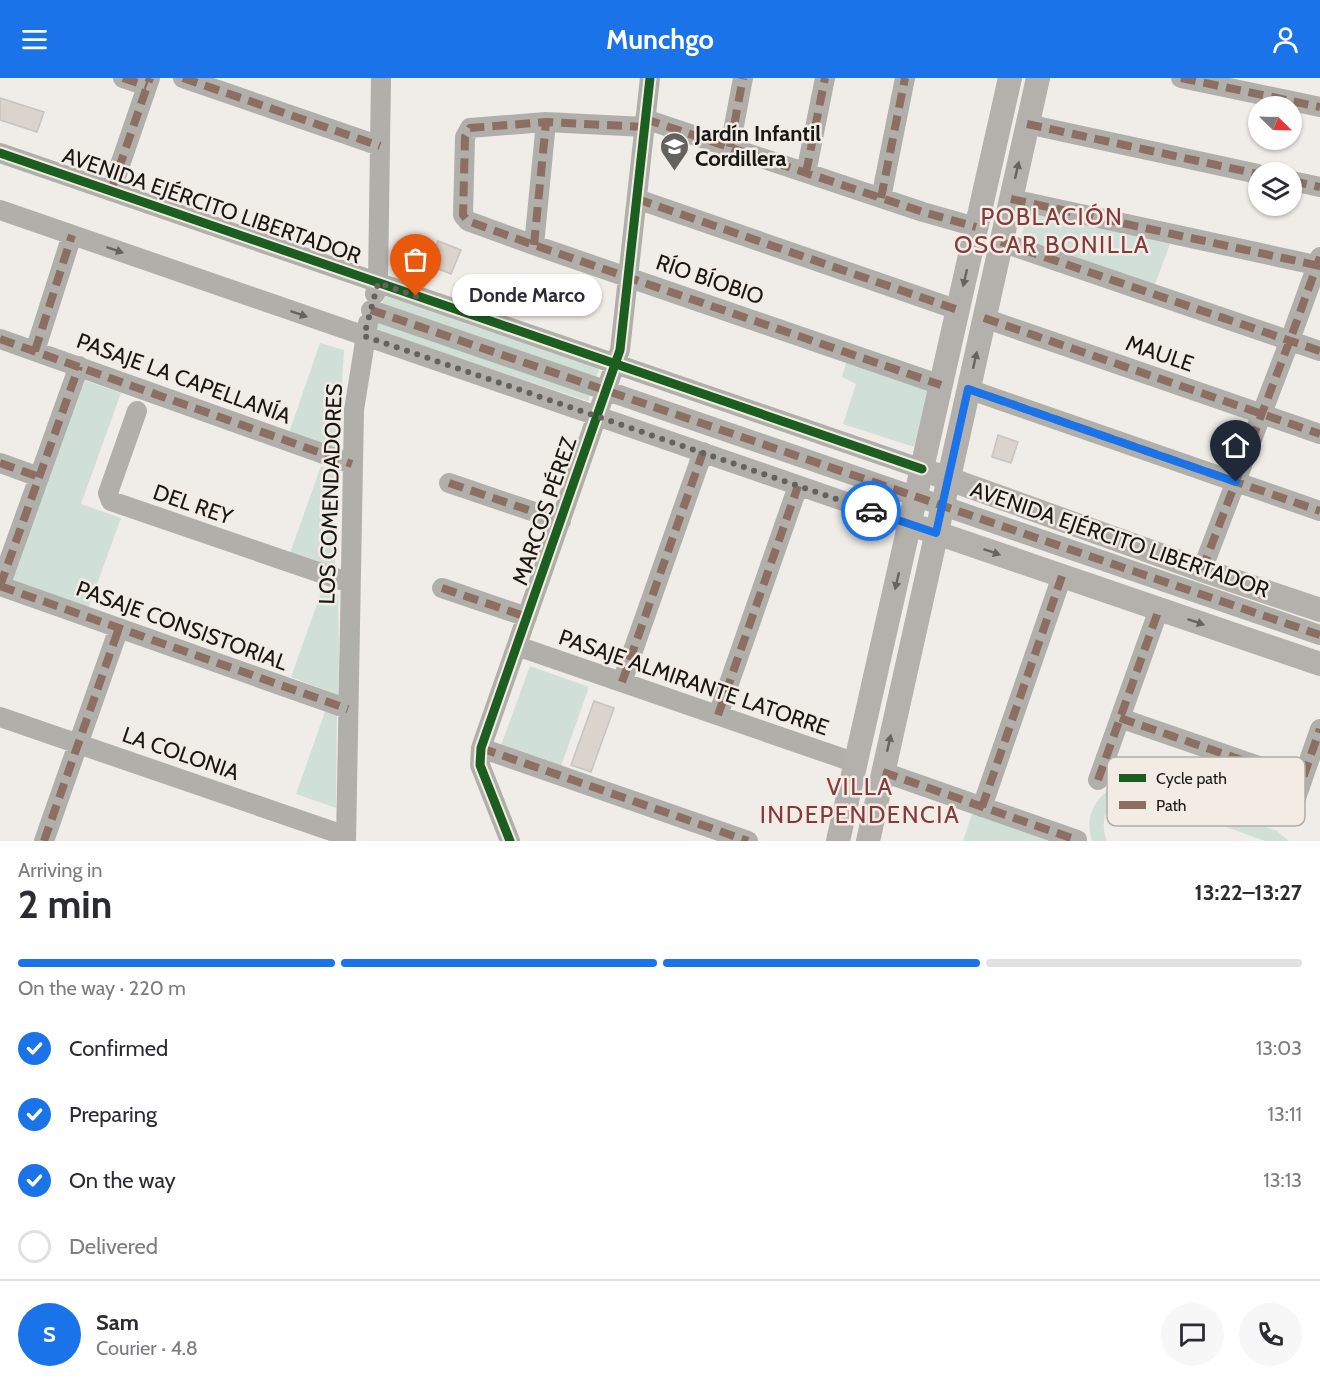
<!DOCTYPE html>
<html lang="en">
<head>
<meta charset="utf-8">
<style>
	body { margin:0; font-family:Cabin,sans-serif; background:#f7f7f7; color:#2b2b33; height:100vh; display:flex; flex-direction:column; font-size:22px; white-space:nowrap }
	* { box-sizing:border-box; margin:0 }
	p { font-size:20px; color:#7c7c81 }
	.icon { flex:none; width:33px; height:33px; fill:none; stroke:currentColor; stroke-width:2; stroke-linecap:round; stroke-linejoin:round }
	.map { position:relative; height:763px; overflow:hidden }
	.side { display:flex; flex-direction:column; background:#fff; flex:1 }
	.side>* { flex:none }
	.needle { width:39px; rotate:113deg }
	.tools { position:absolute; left:1248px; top:18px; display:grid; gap:12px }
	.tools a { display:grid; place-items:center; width:54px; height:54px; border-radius:50%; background:#fff; box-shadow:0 2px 4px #0004; font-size:30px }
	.pin { position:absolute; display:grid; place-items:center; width:51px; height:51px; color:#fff; margin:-62px -26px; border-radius:50% 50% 50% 0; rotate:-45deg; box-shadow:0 0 6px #0007 }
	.pin .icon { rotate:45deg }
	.courier { position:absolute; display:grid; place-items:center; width:60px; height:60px; margin:-30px; border:4px solid #1a73e8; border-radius:50%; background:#fff; color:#222; box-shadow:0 2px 8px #0007 }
	.bubble { position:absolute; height:42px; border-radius:21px; background:#fff; box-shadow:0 2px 4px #0004; font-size:20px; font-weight:700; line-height:42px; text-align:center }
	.overview em { font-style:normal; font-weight:700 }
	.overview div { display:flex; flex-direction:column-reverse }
	.overview { display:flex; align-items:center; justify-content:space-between; height:102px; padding:0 18px }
	h1 { font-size:39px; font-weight:700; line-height:45px }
	.bar { display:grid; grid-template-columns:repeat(4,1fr); gap:9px 6px; align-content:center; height:72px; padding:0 18px }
	.bar i { height:8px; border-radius:4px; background:#e1e1e2 }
	.bar .active { background:#1a73e8 }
	.bar p { grid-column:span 4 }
	.line { display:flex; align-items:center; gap:15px; padding:0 18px; border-top:2px solid #e1e1e2 }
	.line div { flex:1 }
	.round { display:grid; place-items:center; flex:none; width:63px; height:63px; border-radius:32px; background:#f7f7f7 }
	ol { padding:0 18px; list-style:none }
	li { display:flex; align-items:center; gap:18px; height:66px }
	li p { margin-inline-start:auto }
	li .icon { padding:6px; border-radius:50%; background:#1a73e8; color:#fff; stroke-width:4 }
	li:last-child { color:#7c7c81 }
	li i { width:33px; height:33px; border:3px solid #e1e1e2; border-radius:50% }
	header { display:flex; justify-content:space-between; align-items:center; height:78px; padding:0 18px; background:#1a73e8; color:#fff; font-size:27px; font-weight:700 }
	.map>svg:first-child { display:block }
	.green { fill:#d1e0d6 }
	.building { fill:#dbd4cd; stroke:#c6c3c0; stroke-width:1.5 }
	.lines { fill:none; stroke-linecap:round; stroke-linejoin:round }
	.minor { stroke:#b0afa9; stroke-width:20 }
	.major { stroke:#b4b0ac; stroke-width:24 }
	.quiet { stroke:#8d6e63; stroke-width:8; stroke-dasharray:15 8; stroke-linecap:butt }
	.cycleway-casing { stroke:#f3ece5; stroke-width:13 }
	.cycleway { stroke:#1b5e20; stroke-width:9 }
	.oneway { fill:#666460 }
	.oneway2 { fill:#64635e }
	.done { stroke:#64625e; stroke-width:6; stroke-dasharray:0 10.8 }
	.route { stroke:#1a73e8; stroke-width:8 }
	.labels { text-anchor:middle; stroke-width:5; stroke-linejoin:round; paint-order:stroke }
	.poi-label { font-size:22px; font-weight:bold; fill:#191714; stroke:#f3ece5; text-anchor:start }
	.street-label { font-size:22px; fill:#191714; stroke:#f3ece5 }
	.neighbourhood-label { font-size:24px; letter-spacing:1.5px; fill:#823a3f; stroke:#f3ece5 }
	.key { fill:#f3ece5; stroke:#b2aca6; stroke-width:1.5 }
	.key-label { font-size:16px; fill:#191714 }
</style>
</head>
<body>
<header><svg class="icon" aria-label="menu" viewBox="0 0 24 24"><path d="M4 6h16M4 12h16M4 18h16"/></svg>Munchgo<svg class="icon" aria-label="person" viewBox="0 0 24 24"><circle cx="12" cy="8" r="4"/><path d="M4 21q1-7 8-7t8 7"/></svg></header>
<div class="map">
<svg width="1320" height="763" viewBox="0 0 1320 763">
	<rect width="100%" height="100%" fill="#f0ece8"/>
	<path class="green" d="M 1028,133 L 1170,166 L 1154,209 L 1021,161 Z
		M 385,218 L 393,218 L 600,289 L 588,323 L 378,254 L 375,247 Z
		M 320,265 L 344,272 L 338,372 L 289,355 Z
		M 847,282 L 931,311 L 914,369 L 843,346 L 856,306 L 842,299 Z
		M 78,300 L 121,315 L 81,426 L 121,440 L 88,531 L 5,501 Z
		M 321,388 L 335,393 L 335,491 L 290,475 Z
		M 322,512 L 338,516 L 340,618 L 291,599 Z
		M 530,588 L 589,609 L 560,691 L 500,670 Z
		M 326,631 L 337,635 L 336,730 L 296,716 Z
		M 1130,703 L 1139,703 L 1277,753 L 1289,763 L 1265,763 L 1137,717 C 1111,716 1097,740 1107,763 L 1092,763 C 1082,733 1102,709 1130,703 Z
		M 973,733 L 1059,763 L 963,763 Z"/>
	<path class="building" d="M 0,20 L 44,34 L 37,54 L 0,42 Z
		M 438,163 L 461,172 L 451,196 L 429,187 Z
		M 998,357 L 1018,364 L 1011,385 L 992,379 Z
		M 594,623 L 614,630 L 591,694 L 571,687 Z"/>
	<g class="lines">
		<path class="minor" d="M 123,0 L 147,8
			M 183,0 L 380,68
			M 1181,0 L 1320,29
			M 645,41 L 923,134 L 976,149
			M 1027,46 L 1258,96
			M 645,49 L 546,44 L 470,50 L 465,59 L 463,137 L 468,143 L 534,167 L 941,307
			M 730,69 L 743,0
			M 0,75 L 922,391
			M 806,95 L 825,0
			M 1292,103 L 1320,109
			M 111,113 L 150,0
			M 881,120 L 905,0
			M 637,121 L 958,232
			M 1011,121 L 1320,188
			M 0,132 L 910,446
			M 1001,164 L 1320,273
			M 534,167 L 546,44
			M 375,216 L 378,205 L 381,0
			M 371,232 L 1320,557
			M 984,240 L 1320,356
			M 0,261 L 352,386
			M 35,273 L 72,157
			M 968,311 L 1320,433
			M 137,333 L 108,415 L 111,423 L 350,505
			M 0,385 L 39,399
			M 449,405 L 561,443
			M 1202,492 L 1290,262 L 1320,179
			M 0,508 L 348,631
			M 0,508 L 79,288
			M 442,510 L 527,539
			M 517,568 L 856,685
			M 622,604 L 703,374
			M 718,637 L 798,408
			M 0,639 L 346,758
			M 1120,640 L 1302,703
			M 481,670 L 748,763
			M 883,694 L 1077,762 L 1077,763
			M 1098,702 L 1159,531
			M 1296,720 L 1320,651
			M 982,729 L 1062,498
			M 44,763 L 119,550
			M 346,763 L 354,332 L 368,245
			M 510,763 L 480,687 L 481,670 L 620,272 L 650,0"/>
		<path class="major" d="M 935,396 L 1202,492 L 1320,532
			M 922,450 L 1320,586
			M 838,763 L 1010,0
			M 868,763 L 1038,0"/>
		<path class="quiet" d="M 123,0 L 147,8
			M 183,0 L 380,68
			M 1181,0 L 1320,29
			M 645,41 L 923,134 L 976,149
			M 1027,46 L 1258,96
			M 645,49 L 546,44 L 470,50 L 465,59 L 463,137 L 468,143 L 534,167 L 941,307
			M 730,69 L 743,0
			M 806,95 L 825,0
			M 1292,103 L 1320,109
			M 111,113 L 150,0
			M 881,120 L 905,0
			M 637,121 L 958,232
			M 1011,121 L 1320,188
			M 1001,164 L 1320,273
			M 534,167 L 546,44
			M 371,232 L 1320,557
			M 984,240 L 1320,356
			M 0,261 L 352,386
			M 35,273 L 72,157
			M 968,311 L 1320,433
			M 0,385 L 39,399
			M 449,405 L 561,443
			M 1202,492 L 1290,262 L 1320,179
			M 0,508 L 348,631
			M 0,508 L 79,288
			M 442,510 L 527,539
			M 622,604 L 703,374
			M 718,637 L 798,408
			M 1120,640 L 1302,703
			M 481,670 L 748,763
			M 883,694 L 1077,762 L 1077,763
			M 1098,702 L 1159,531
			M 1296,720 L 1320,651
			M 982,729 L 1062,498
			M 44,763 L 119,550"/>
		<defs>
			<path id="cycleway" d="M 0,75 L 922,391
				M 510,763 L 480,687 L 481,670 L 620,272 L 650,0"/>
		</defs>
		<use href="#cycleway" class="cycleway-casing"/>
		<use href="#cycleway" class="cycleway"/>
	</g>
	<defs><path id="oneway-solid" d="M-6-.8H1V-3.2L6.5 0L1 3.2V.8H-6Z" transform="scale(1.5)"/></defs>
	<g class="oneway">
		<use href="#oneway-solid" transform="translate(1017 92) rotate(-77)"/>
		<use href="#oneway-solid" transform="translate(965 200) rotate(103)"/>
		<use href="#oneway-solid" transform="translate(975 282) rotate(-77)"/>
		<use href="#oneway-solid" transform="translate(992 474) rotate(19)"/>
		<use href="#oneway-solid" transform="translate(897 503) rotate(103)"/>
		<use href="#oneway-solid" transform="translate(1196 544) rotate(19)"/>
		<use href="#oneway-solid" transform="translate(889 665) rotate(-77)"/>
	</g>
	<g class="oneway2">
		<use href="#oneway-solid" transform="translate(115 172) rotate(19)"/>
		<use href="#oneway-solid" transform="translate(299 236) rotate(19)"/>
	</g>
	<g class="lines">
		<path class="done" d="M 416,218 L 378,205 L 364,258 L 871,433"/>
		<path class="route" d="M 871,433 L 936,455 L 968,311 L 1236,404"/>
	</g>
	<defs>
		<symbol id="school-pin" viewBox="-11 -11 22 30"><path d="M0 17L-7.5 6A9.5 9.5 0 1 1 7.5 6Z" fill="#64625e" stroke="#f3ece5"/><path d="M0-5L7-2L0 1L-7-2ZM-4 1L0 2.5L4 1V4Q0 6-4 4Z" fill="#fff"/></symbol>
	</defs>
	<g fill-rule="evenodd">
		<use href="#school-pin" x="658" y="52" width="33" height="45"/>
	</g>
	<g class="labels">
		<g class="poi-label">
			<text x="695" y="63">Jardín Infantil<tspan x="695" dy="25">Cordillera</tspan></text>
		</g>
		<g class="street-label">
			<text transform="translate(212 127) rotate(19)" y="8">AVENIDA EJÉRCITO LIBERTADOR</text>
			<text transform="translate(710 201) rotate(19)" y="8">RÍO BÍOBIO</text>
			<text transform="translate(1160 275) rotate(19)" y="8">MAULE</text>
			<text transform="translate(184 300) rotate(20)" y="8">PASAJE LA CAPELLANÍA</text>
			<text transform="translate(330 416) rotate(-88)" y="8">LOS COMENDADORES</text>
			<text transform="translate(193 426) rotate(19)" y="8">DEL REY</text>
			<text transform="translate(544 433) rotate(-71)" y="8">MARCOS PÉREZ</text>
			<text transform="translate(1120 461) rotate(19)" y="8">AVENIDA EJÉRCITO LIBERTADOR</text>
			<text transform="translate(182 547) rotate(20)" y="8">PASAJE CONSISTORIAL</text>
			<text transform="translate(694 604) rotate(19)" y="8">PASAJE ALMIRANTE LATORRE</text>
			<text transform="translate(181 675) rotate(19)" y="8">LA COLONIA</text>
		</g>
		<g class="neighbourhood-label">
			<text x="1052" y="147">POBLACIÓN<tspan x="1052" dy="28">OSCAR BONILLA</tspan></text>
			<text x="860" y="717">VILLA<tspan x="860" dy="28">INDEPENDENCIA</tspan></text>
		</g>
	</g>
	<rect x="1107" y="679" width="198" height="69" rx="9" class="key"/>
	<rect x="1119" y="696" width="27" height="8" fill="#1b5e20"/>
	<rect x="1119" y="723" width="27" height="8" fill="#8d6e63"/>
	<g class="key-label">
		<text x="1156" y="706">Cycle path</text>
		<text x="1156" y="733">Path</text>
	</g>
</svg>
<div class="tools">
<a><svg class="needle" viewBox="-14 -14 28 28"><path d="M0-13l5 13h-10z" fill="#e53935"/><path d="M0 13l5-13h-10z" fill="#7c7c81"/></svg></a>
<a><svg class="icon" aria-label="layers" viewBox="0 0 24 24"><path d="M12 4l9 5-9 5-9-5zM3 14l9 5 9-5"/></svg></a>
</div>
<div class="pin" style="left:416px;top:218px;background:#ea580c"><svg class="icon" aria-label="bag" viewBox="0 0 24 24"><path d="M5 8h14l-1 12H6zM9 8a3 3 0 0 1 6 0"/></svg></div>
<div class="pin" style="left:1236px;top:404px;background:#1f2937"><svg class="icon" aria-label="home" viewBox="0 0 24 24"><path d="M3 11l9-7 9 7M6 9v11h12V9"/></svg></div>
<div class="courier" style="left:871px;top:433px"><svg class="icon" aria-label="car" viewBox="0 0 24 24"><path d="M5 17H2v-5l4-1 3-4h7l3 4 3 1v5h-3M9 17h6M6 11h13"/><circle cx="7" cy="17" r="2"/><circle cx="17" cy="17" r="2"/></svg></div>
<div class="bubble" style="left:452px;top:196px;width:150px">Donde Marco</div>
</div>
<section class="side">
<div class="overview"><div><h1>2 min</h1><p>Arriving in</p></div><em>13:22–13:27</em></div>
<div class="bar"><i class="active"></i><i class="active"></i><i class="active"></i><i></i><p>On the way · 220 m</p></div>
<ol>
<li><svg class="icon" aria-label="check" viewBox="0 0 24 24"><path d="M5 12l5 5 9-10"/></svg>Confirmed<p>13:03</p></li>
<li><svg class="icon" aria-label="check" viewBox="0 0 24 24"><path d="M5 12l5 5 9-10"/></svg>Preparing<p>13:11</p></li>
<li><svg class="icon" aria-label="check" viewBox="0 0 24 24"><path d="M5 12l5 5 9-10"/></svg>On the way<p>13:13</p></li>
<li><i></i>Delivered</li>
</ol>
<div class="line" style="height:108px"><b class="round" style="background:#1a73e8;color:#fff">S</b><div><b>Sam</b><p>Courier · 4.8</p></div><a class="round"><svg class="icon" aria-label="chat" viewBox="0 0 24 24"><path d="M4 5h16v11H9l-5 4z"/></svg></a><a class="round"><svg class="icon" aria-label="phone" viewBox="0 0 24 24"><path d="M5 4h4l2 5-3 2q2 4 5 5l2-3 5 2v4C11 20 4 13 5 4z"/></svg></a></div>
</section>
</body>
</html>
